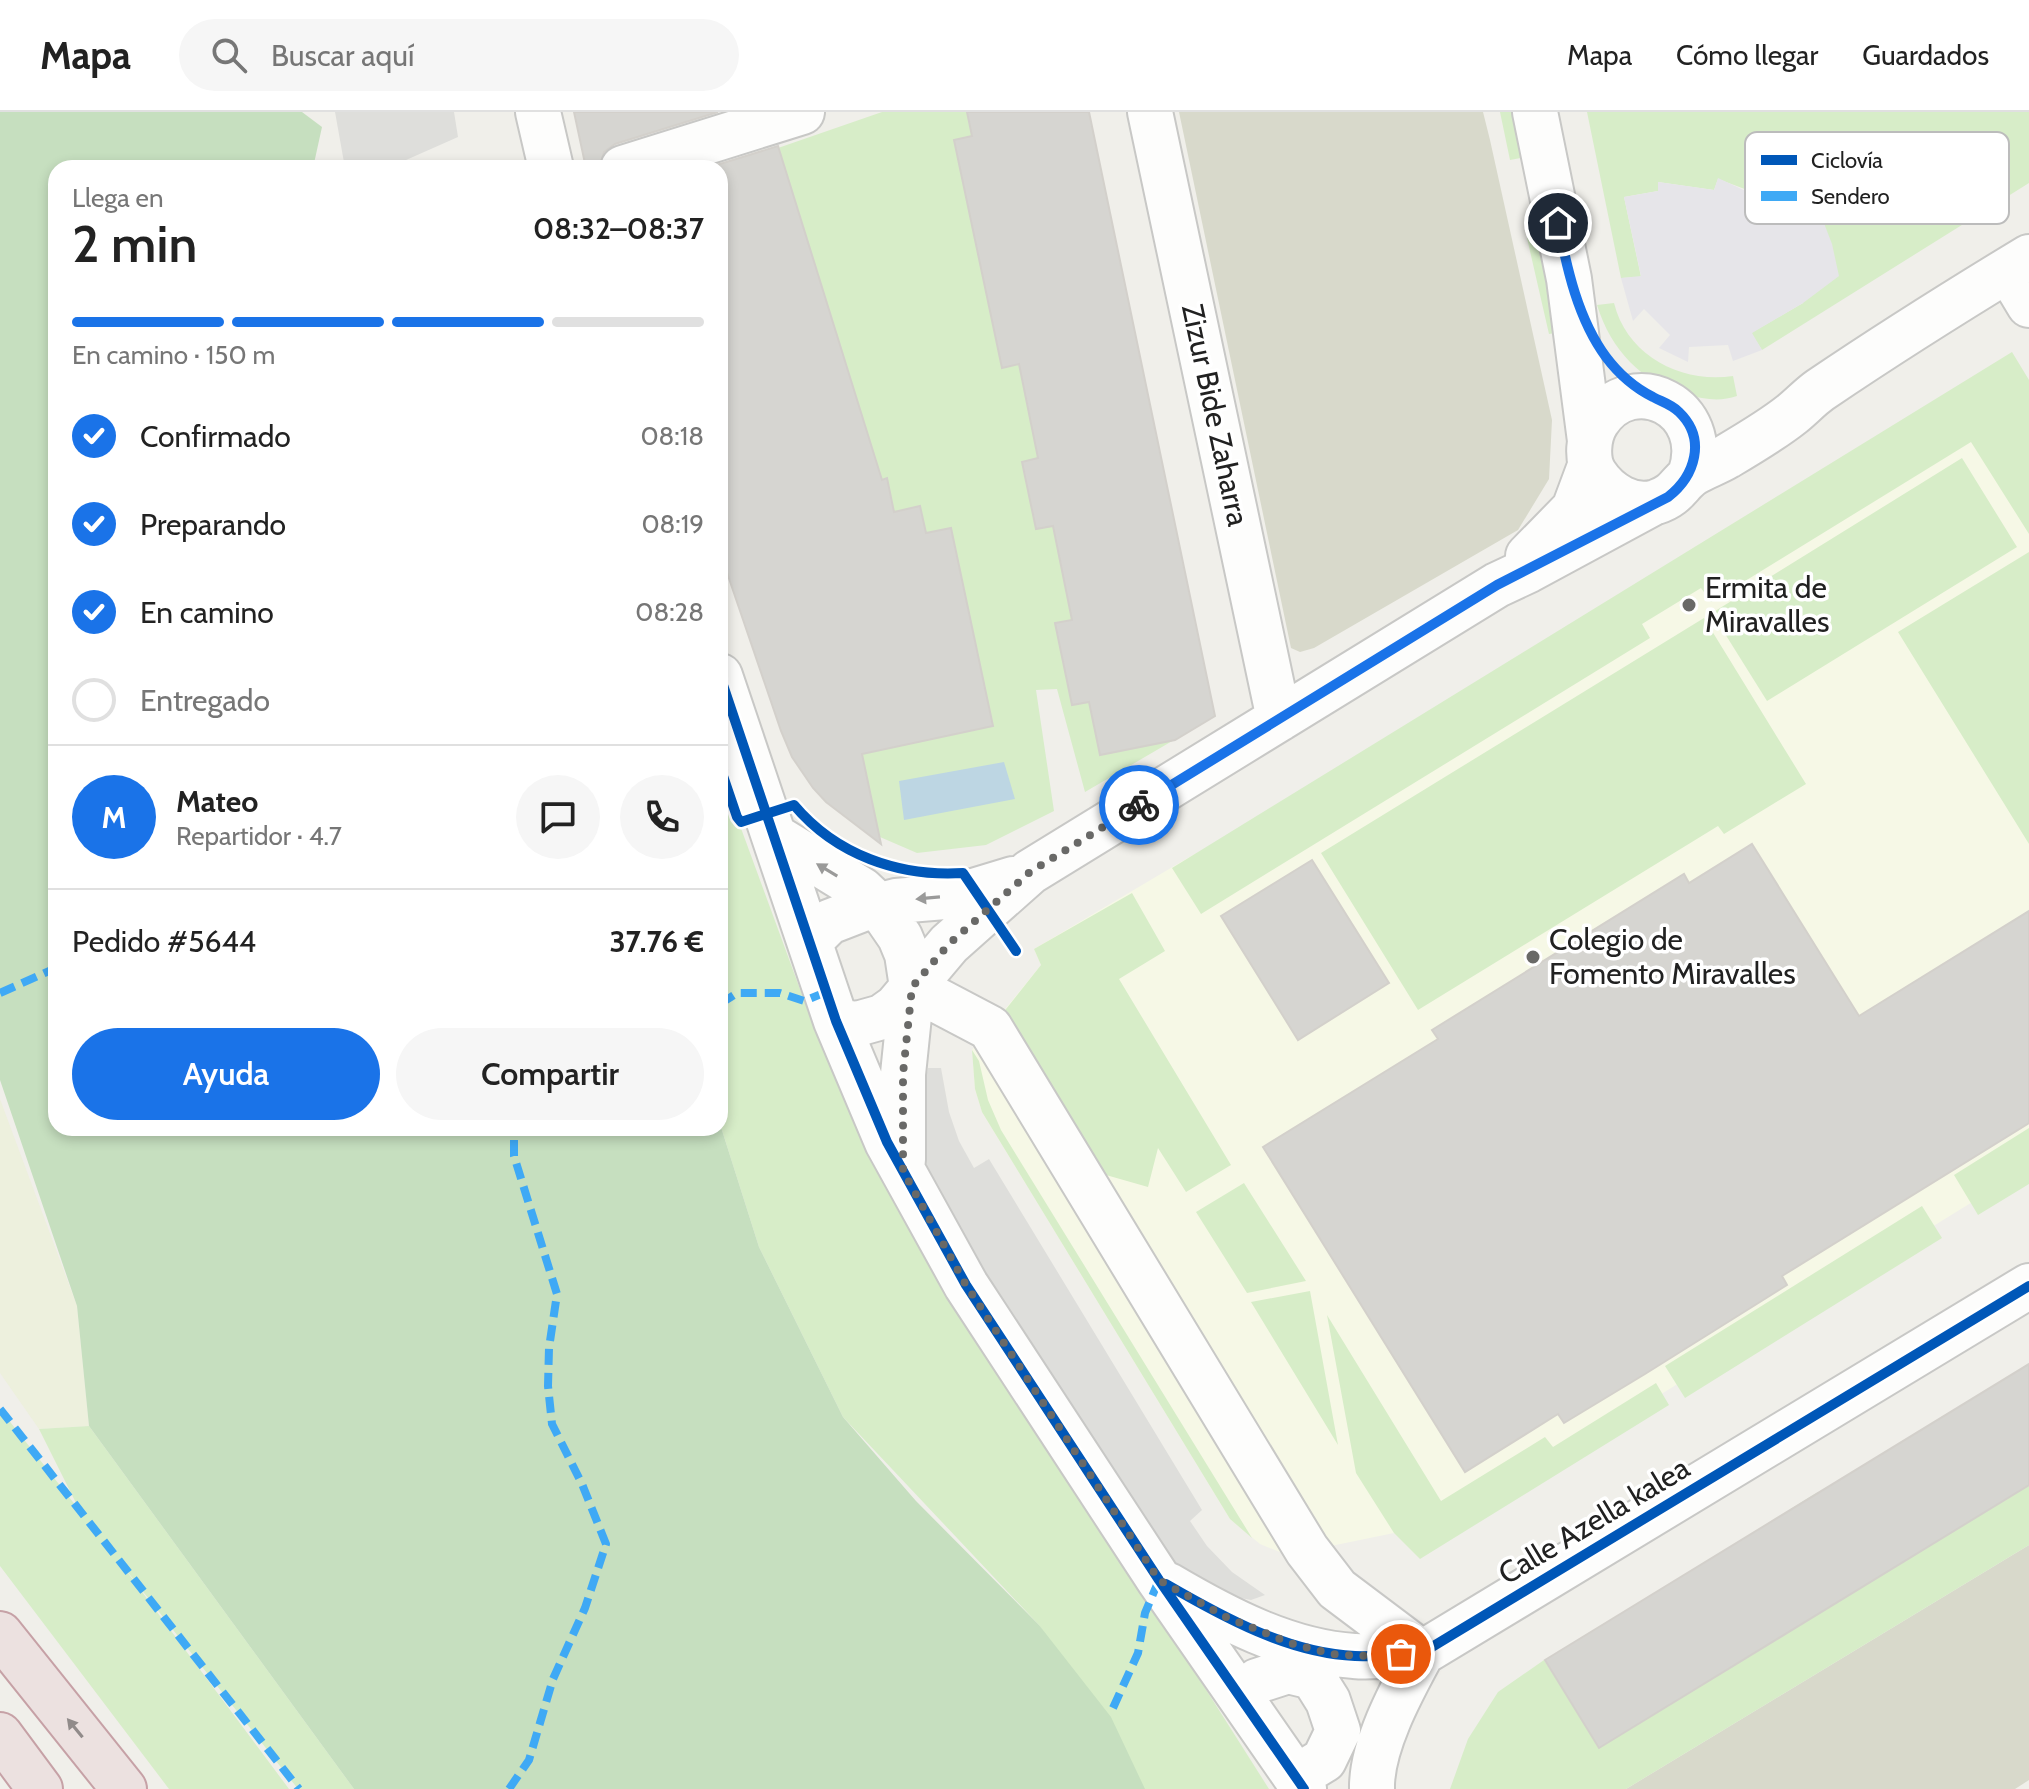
<!DOCTYPE html>
<html lang="es">
<head>
<meta charset="utf-8">
<style>
	body { margin:0; font-family:Cabin,sans-serif; background:#f6f6f6; color:#222; height:100vh; display:flex; flex-direction:column; font-size:30px; white-space:nowrap }
	* { box-sizing:border-box; margin:0 }
	p { font-size:26px; color:#767676 }
	.icon { flex:none; width:44px; height:44px; fill:none; stroke:currentColor; stroke-width:2; stroke-linecap:round; stroke-linejoin:round }
	.map { position:relative; flex:1; overflow:hidden }
	.drawer { position:absolute; left:48px; top:48px; width:680px; height:976px; display:flex; flex-direction:column; background:#fff; border-radius:24px; box-shadow:0 4px 12px #0003 }
	.drawer>* { flex:none }
	.pin { position:absolute; display:grid; place-items:center; width:68px; height:68px; color:#fff; margin:-34px; border:4px solid #fff; border-radius:50%; box-shadow:0 2px 8px #0007 }
	.courier { position:absolute; display:grid; place-items:center; width:80px; height:80px; margin:-40px; border:6px solid #1a73e8; border-radius:50%; background:#fff; color:#222; box-shadow:0 2px 10px #0007 }
	.headline em { font-style:normal; font-weight:600 }
	.headline div { display:flex; flex-direction:column-reverse }
	.headline { display:flex; align-items:center; justify-content:space-between; height:136px; padding:0 24px }
	h1 { font-size:52px; font-weight:600; line-height:60px }
	.bar { display:grid; grid-template-columns:repeat(4,1fr); gap:12px 8px; align-content:center; height:96px; padding:0 24px }
	.bar i { height:10px; border-radius:6px; background:#e0e0e0 }
	.bar .active { background:#1a73e8 }
	.bar p { grid-column:span 4 }
	.line { display:flex; align-items:center; gap:20px; padding:0 24px; border-top:2px solid #e0e0e0 }
	.line div { flex:1 }
	.round { display:grid; place-items:center; flex:none; width:84px; height:84px; border-radius:42px; background:#f6f6f6 }
	ol { padding:0 24px; list-style:none }
	li { display:flex; align-items:center; gap:24px; height:88px }
	li p { margin-inline-start:auto }
	li .icon { padding:8px; border-radius:50%; background:#1a73e8; color:#fff; stroke-width:4 }
	li:last-child { color:#767676 }
	li i { width:44px; height:44px; border:4px solid #e0e0e0; border-radius:50% }
	.primary-button { display:flex; gap:16px; margin-top:auto; padding:16px 24px }
	.primary-button a { flex:1; height:92px; border-radius:48px; background:#1a73e8; color:#fff; font-size:32px; font-weight:600; line-height:92px; text-align:center }
	.primary-button a+a { background:#f6f6f6; color:#222 }
	header { display:flex; align-items:center; gap:48px; box-sizing:border-box; height:112px; padding:0 40px; background:#fff; border-bottom:2px solid #e0e0e0 }
	header strong { font-size:38px }
	nav { display:flex; gap:44px; margin-inline-start:auto; font-size:28px }
	.search { width:560px; height:72px; background:#f6f6f6; display:flex; align-items:center; gap:20px; box-sizing:border-box; padding:0 28px; border-radius:44px; color:#767676; font-size:30px }
	.map>svg:first-child { display:block }
	.education { fill:#f6f8e6 }
	.construction { fill:#d8d9cb }
	.farmland { fill:#edf0dd }
	.grass { fill:#d7edc8 }
	.forest { fill:#c6dfbf }
	.parking { fill:#dededb }
	.plaza { fill:#e6e5e9 }
	.water { fill:#bdd6e3 }
	.building { fill:#d6d5d1; stroke:#d3d0cb; stroke-width:2 }
	.lines { fill:none; stroke-linecap:round; stroke-linejoin:round }
	.minor-casing { stroke:#c8c8c6; stroke-width:48 }
	.highway-casing { stroke:#c6a1a6; stroke-width:48 }
	.minor { stroke:#fdfdfc; stroke-width:44 }
	.highway { stroke:#ece1e0; stroke-width:44 }
	.quiet { stroke:#3fa9f5; stroke-width:8; stroke-dasharray:16 8; stroke-linecap:butt }
	.cycleway-casing { stroke:#fff; stroke-width:15 }
	.cycleway { stroke:#0057b8; stroke-width:10 }
	.oneway { fill:#9a9a99 }
	.oneway2 { fill:#918b8a }
	.done { stroke:#696967; stroke-width:8; stroke-dasharray:0 14.4 }
	.route { stroke:#1a73e8; stroke-width:10 }
	.poi-dot { fill:#696967; stroke:#fff; stroke-width:3 }
	.labels { text-anchor:middle; stroke-width:7; stroke-linejoin:round; paint-order:stroke }
	.street-label { font-size:30px; fill:#212121; stroke:#fff }
	.poi-label { font-size:30px; fill:#212121; stroke:#fff; text-anchor:start }
	.key { fill:#fff; stroke:#bcbcbc; stroke-width:2 }
	.key-label { font-size:22px; fill:#212121 }
</style>
</head>
<body>
<header>
<strong>Mapa</strong>
<div class="search"><svg class="icon" aria-label="search" viewBox="0 0 24 24"><circle cx="10" cy="10" r="6"/><path d="M15 15l6 6"/></svg>Buscar aquí</div>
<nav><a>Mapa</a><a>Cómo llegar</a><a>Guardados</a></nav>
</header>
<div class="map">
<svg width="2029" height="1677" viewBox="0 0 2029 1677">
	<rect width="100%" height="100%" fill="#f0efea"/>
	<path class="education" d="M 2029,282 L 2029,1055 L 1412,1436 L 1394,1421 L 1287,1443 L 1260,1432 L 1230,1407 L 982,1000 L 975,977 L 972,938 L 1041,853 L 1034,837 L 1186,747 Z"/>
	<path class="construction" d="M 1179,0 L 1483,0 L 1490,28 L 1552,308 L 1549,367 L 1518,418 L 1314,536 L 1300,540 L 1291,536 Z
		M 2029,1433 L 2029,1668 L 2015,1677 L 1626,1677 Z"/>
	<path class="farmland" d="M 0,987 L 77,1194 L 89,1314 L 39,1317 L 0,1261 Z"/>
	<path class="grass" d="M 882,0 L 1089,0 L 1215,604 L 1085,680 L 1057,577 L 1036,578 L 1054,699 L 986,733 L 917,741 L 873,722 L 862,642 L 992,614 L 951,416 L 926,421 L 920,394 L 894,400 L 887,367 L 882,368 L 778,36 Z
		M 1500,0 L 1516,0 L 1526,45 L 1510,48 Z
		M 1587,0 L 2029,0 L 2029,71 L 1762,238 L 1751,221 L 1803,191 L 1771,91 L 1750,79 L 1718,67 L 1714,78 L 1658,70 L 1658,79 L 1624,85 L 1641,165 L 1621,166 Z
		M 1541,124 L 1562,220 L 1549,222 L 1527,126 Z
		M 1614,191 C 1627,244 1682,272 1733,264 L 1737,284 C 1720,290 1704,287 1687,283 C 1641,270 1611,238 1597,193 Z
		M 2012,240 L 2029,268 L 2029,422 L 1971,330 L 1711,490 L 1701,476 L 1642,512 L 1650,526 L 1201,802 L 1172,756 Z
		M 1962,346 L 2017,435 L 1767,589 L 1712,501 Z
		M 2029,440 L 2029,732 L 1898,520 Z
		M 1704,506 L 1806,672 L 1724,722 L 1718,714 L 1418,898 L 1321,741 Z
		M 720,659 L 804,888 L 871,1049 L 1269,1677 L 1144,1677 L 1039,1513 L 843,1305 L 759,1135 L 720,1012 Z
		M 1132,781 L 1165,839 L 1119,867 L 1231,1053 L 1186,1080 L 1158,1036 L 1148,1075 L 1099,1061 L 1002,902 L 1041,853 L 1034,837 Z
		M 972,938 L 979,949 L 988,988 L 1001,1018 L 1252,1426 L 1230,1407 L 982,1000 L 975,977 Z
		M 2029,1016 L 2029,1072 L 1978,1103 L 1954,1063 Z
		M 1244,1071 L 1306,1169 L 1247,1181 L 1196,1100 Z
		M 1922,1094 L 1942,1126 L 1685,1286 L 1665,1254 Z
		M 1310,1179 L 1338,1333 L 1251,1190 Z
		M 1327,1203 L 1441,1389 L 1545,1325 L 1553,1335 L 1656,1271 L 1669,1293 L 1420,1447 L 1394,1421 L 1356,1361 Z
		M 0,1297 L 80,1399 L 39,1317 L 89,1314 L 354,1677 L 298,1677 L 119,1449 L 289,1677 L 169,1677 L 0,1454 Z
		M 2029,1372 L 2029,1433 L 1626,1677 L 1450,1677 L 1468,1627 L 1498,1580 L 1544,1548 L 1600,1635 L 1843,1486 L 1789,1398 L 1818,1380 L 1872,1468 Z"/>
	<path class="forest" d="M 0,0 L 302,0 L 322,15 L 313,56 L 56,56 L 56,1016 L 720,1016 L 720,1012 L 759,1135 L 843,1305 L 916,1389 L 1039,1513 L 1111,1605 L 1145,1677 L 354,1677 L 89,1314 L 77,1194 L 0,968 Z"/>
	<path class="parking" d="M 335,0 L 454,0 L 458,25 L 388,56 L 345,56 Z
		M 928,956 L 941,956 L 949,1000 L 959,1029 L 974,1056 L 989,1047 L 1202,1398 L 1190,1409 L 1207,1434 L 1232,1460 L 1265,1483 L 1251,1488 L 1220,1482 L 1167,1449 L 932,1075 L 920,1026 L 921,988 Z"/>
	<path class="plaza" d="M 1718,66 L 1771,91 L 1790,71 L 1817,93 L 1832,132 L 1839,164 L 1803,191 L 1752,221 L 1762,238 L 1733,249 L 1728,233 L 1689,235 L 1688,250 L 1659,236 L 1670,223 L 1644,197 L 1633,209 L 1621,166 L 1641,164 L 1624,85 L 1658,79 L 1658,70 L 1714,78 Z"/>
	<path class="water" d="M 1004,650 L 1015,687 L 904,708 L 899,669 Z"/>
	<path class="building" d="M 574,0 L 718,0 L 615,32 L 604,40 L 599,56 L 586,56 Z
		M 967,0 L 1089,0 L 1215,604 L 1175,628 L 1100,643 L 1089,590 L 1072,593 L 1055,511 L 1072,508 L 1053,414 L 1036,417 L 1022,350 L 1038,346 L 1019,252 L 1002,256 L 954,28 L 972,24 Z
		M 778,34 L 882,368 L 887,366 L 894,400 L 920,394 L 926,421 L 951,416 L 993,614 L 862,642 L 881,732 L 826,690 L 813,676 L 792,645 L 781,619 L 720,440 L 720,56 L 707,56 Z
		M 1752,732 L 1859,904 L 2029,799 L 2029,1011 L 1782,1164 L 1787,1173 L 1645,1262 L 1564,1311 L 1558,1302 L 1465,1360 L 1263,1035 L 1438,927 L 1432,918 L 1684,762 L 1689,771 Z
		M 1312,748 L 1389,871 L 1298,928 L 1221,804 Z
		M 2029,1252 L 2029,1373 L 1599,1636 L 1545,1548 Z"/>
	<g class="lines">
		<defs>
			<path id="minor" d="M 538,0 L 551,56
				M 1150,0 L 1279,607
				M 1535,0 L 1569,167 L 1590,329
				M 623,56 L 802,0
				M 2008,158 L 2029,193
				M 1690,363 C 1714,295 1632,255 1597,310 C 1588,324 1586,348 1595,362 C 1608,382 1632,397 1656,390 C 1678,383 1679,370 1694,361 C 1704,355 1716,351 1726,345 C 1748,332 1772,318 1792,302 C 1802,294 1810,285 1820,278 C 1888,232 1958,188 2029,145
				M 1528,444 L 1574,397 L 1590,354
				M 720,564 L 836,909 L 887,1030 L 966,1173 L 1159,1468 L 1304,1677
				M 774,724 L 862,778 L 878,793 L 900,825 L 907,842 L 912,875 L 903,962 L 903,1048
				M 811,828 L 829,810 L 860,798 L 896,789 L 957,784 L 1013,767
				M 912,875 L 990,916 L 1307,1438 L 1337,1477 L 1422,1541
				M 836,909 L 857,912 L 882,905 L 896,895 L 949,832 L 1030,760 L 1497,473 L 1529,458 L 1653,391
				M 1168,1473 C 1224,1506 1288,1540 1354,1544 C 1376,1546 1400,1542 1422,1541 L 2029,1174
				M 1239,1582 L 1257,1569 L 1288,1559 L 1313,1565 L 1328,1589 L 1338,1619 L 1324,1648 L 1296,1665
				M 1372,1677 C 1371,1634 1402,1578 1422,1541"/>
			<path id="highway" d="M 0,1522 L 124,1677
				M 0,1623 L 40,1677"/>
		</defs>
		<use href="#minor" class="minor-casing"/>
		<use href="#highway" class="highway-casing"/>
		<use href="#minor" class="minor"/>
		<use href="#highway" class="highway"/>
		<path class="quiet" d="M 0,881 L 56,856
			M 720,892 L 737,881 L 780,881 L 804,889 L 826,880
			M 0,1297 L 299,1677
			M 1113,1596 L 1138,1541 L 1145,1501 L 1159,1468
			M 509,1677 L 529,1648 L 553,1567 L 585,1496 L 606,1432 L 582,1372 L 552,1312 L 548,1274 L 549,1236 L 557,1182 L 514,1044 L 514,1016"/>
		<defs>
			<path id="cycleway" d="M 720,564 L 836,909 L 887,1030 L 966,1173 L 1159,1468 L 1304,1677
				M 720,655 L 737,705 L 741,710 L 794,693 C 836,743 899,765 963,761 L 1016,839
				M 1166,1472 C 1223,1505 1288,1541 1355,1544 C 1377,1545 1400,1542 1422,1541 L 2029,1174"/>
		</defs>
		<use href="#cycleway" class="cycleway-casing"/>
		<use href="#cycleway" class="cycleway"/>
	</g>
	<defs><path id="oneway-solid" d="M-6-.8H1V-3.2L6.5 0L1 3.2V.8H-6Z" transform="scale(2)"/></defs>
	<g class="oneway">
		<use href="#oneway-solid" transform="translate(827 758) rotate(-149)"/>
		<use href="#oneway-solid" transform="translate(928 786) rotate(175)"/>
	</g>
	<use class="oneway2" href="#oneway-solid" transform="translate(75 1616) rotate(-129)"/>
	<g class="lines">
		<path class="done" d="M 1139,693 L 1030,760 L 949,832 L 912,875 L 903,962 L 903,1059 L 966,1173 L 1159,1468 L 1226,1505 L 1290,1531 L 1332,1542 L 1357,1544 L 1401,1542"/>
		<path class="route" d="M 1139,693 L 1497,473 L 1668,385 C 1695,364 1707,327 1679,300 C 1671,292 1662,290 1653,285 C 1635,276 1618,261 1606,245 C 1578,207 1567,157 1558,111"/>
	</g>
	<g class="poi-dot">
		<circle cx="1689" cy="493" r="8"/>
		<circle cx="1533" cy="845" r="8"/>
	</g>
	<g class="labels">
		<g class="street-label">
			<text transform="translate(1215 303) rotate(78)" y="10">Zizur Bide Zaharra</text>
			<text transform="translate(1594 1409) rotate(-31)" y="10">Calle Azella kalea</text>
		</g>
		<g class="poi-label">
			<text x="1705" y="486">Ermita de<tspan x="1705" dy="34">Miravalles</tspan></text>
			<text x="1549" y="838">Colegio de<tspan x="1549" dy="34">Fomento Miravalles</tspan></text>
		</g>
	</g>
	<rect x="1745" y="20" width="264" height="92" rx="12" class="key"/>
	<rect x="1761" y="43" width="36" height="10" fill="#0057b8"/>
	<rect x="1761" y="79" width="36" height="10" fill="#3fa9f5"/>
	<g class="key-label">
		<text x="1811" y="56">Ciclovía</text>
		<text x="1811" y="92">Sendero</text>
	</g>
</svg>
<div class="pin" style="left:1401px;top:1542px;background:#ea580c"><svg class="icon" aria-label="bag" viewBox="0 0 24 24"><path d="M5 8h14l-1 12H6zM9 8a3 3 0 0 1 6 0"/></svg></div>
<div class="pin" style="left:1558px;top:111px;background:#1f2937"><svg class="icon" aria-label="home" viewBox="0 0 24 24"><path d="M3 11l9-7 9 7M6 9v11h12V9"/></svg></div>
<div class="courier" style="left:1139px;top:693px"><svg class="icon" aria-label="bike" viewBox="0 0 24 24"><circle cx="6" cy="16" r="4"/><circle cx="18" cy="16" r="4"/><path d="M6 16l4-8h5l3 8M10 8l3 8H6M13 5h3"/></svg></div>
<section class="drawer">
<div class="headline"><div><h1>2 min</h1><p>Llega en</p></div><em>08:32–08:37</em></div>
<div class="bar"><i class="active"></i><i class="active"></i><i class="active"></i><i></i><p>En camino · 150 m</p></div>
<ol>
<li><svg class="icon" aria-label="check" viewBox="0 0 24 24"><path d="M5 12l5 5 9-10"/></svg>Confirmado<p>08:18</p></li>
<li><svg class="icon" aria-label="check" viewBox="0 0 24 24"><path d="M5 12l5 5 9-10"/></svg>Preparando<p>08:19</p></li>
<li><svg class="icon" aria-label="check" viewBox="0 0 24 24"><path d="M5 12l5 5 9-10"/></svg>En camino<p>08:28</p></li>
<li><i></i>Entregado</li>
</ol>
<div class="line" style="height:144px"><b class="round" style="background:#1a73e8;color:#fff">M</b><div><b>Mateo</b><p>Repartidor · 4.7</p></div><a class="round"><svg class="icon" aria-label="chat" viewBox="0 0 24 24"><path d="M4 5h16v11H9l-5 4z"/></svg></a><a class="round"><svg class="icon" aria-label="phone" viewBox="0 0 24 24"><path d="M5 4h4l2 5-3 2q2 4 5 5l2-3 5 2v4C11 20 4 13 5 4z"/></svg></a></div>
<div class="line" style="height:104px"><div>Pedido #5644</div><b>37.76 €</b></div>
<div class="primary-button"><a>Ayuda</a><a>Compartir</a></div>
</section>
</div>
</body>
</html>
